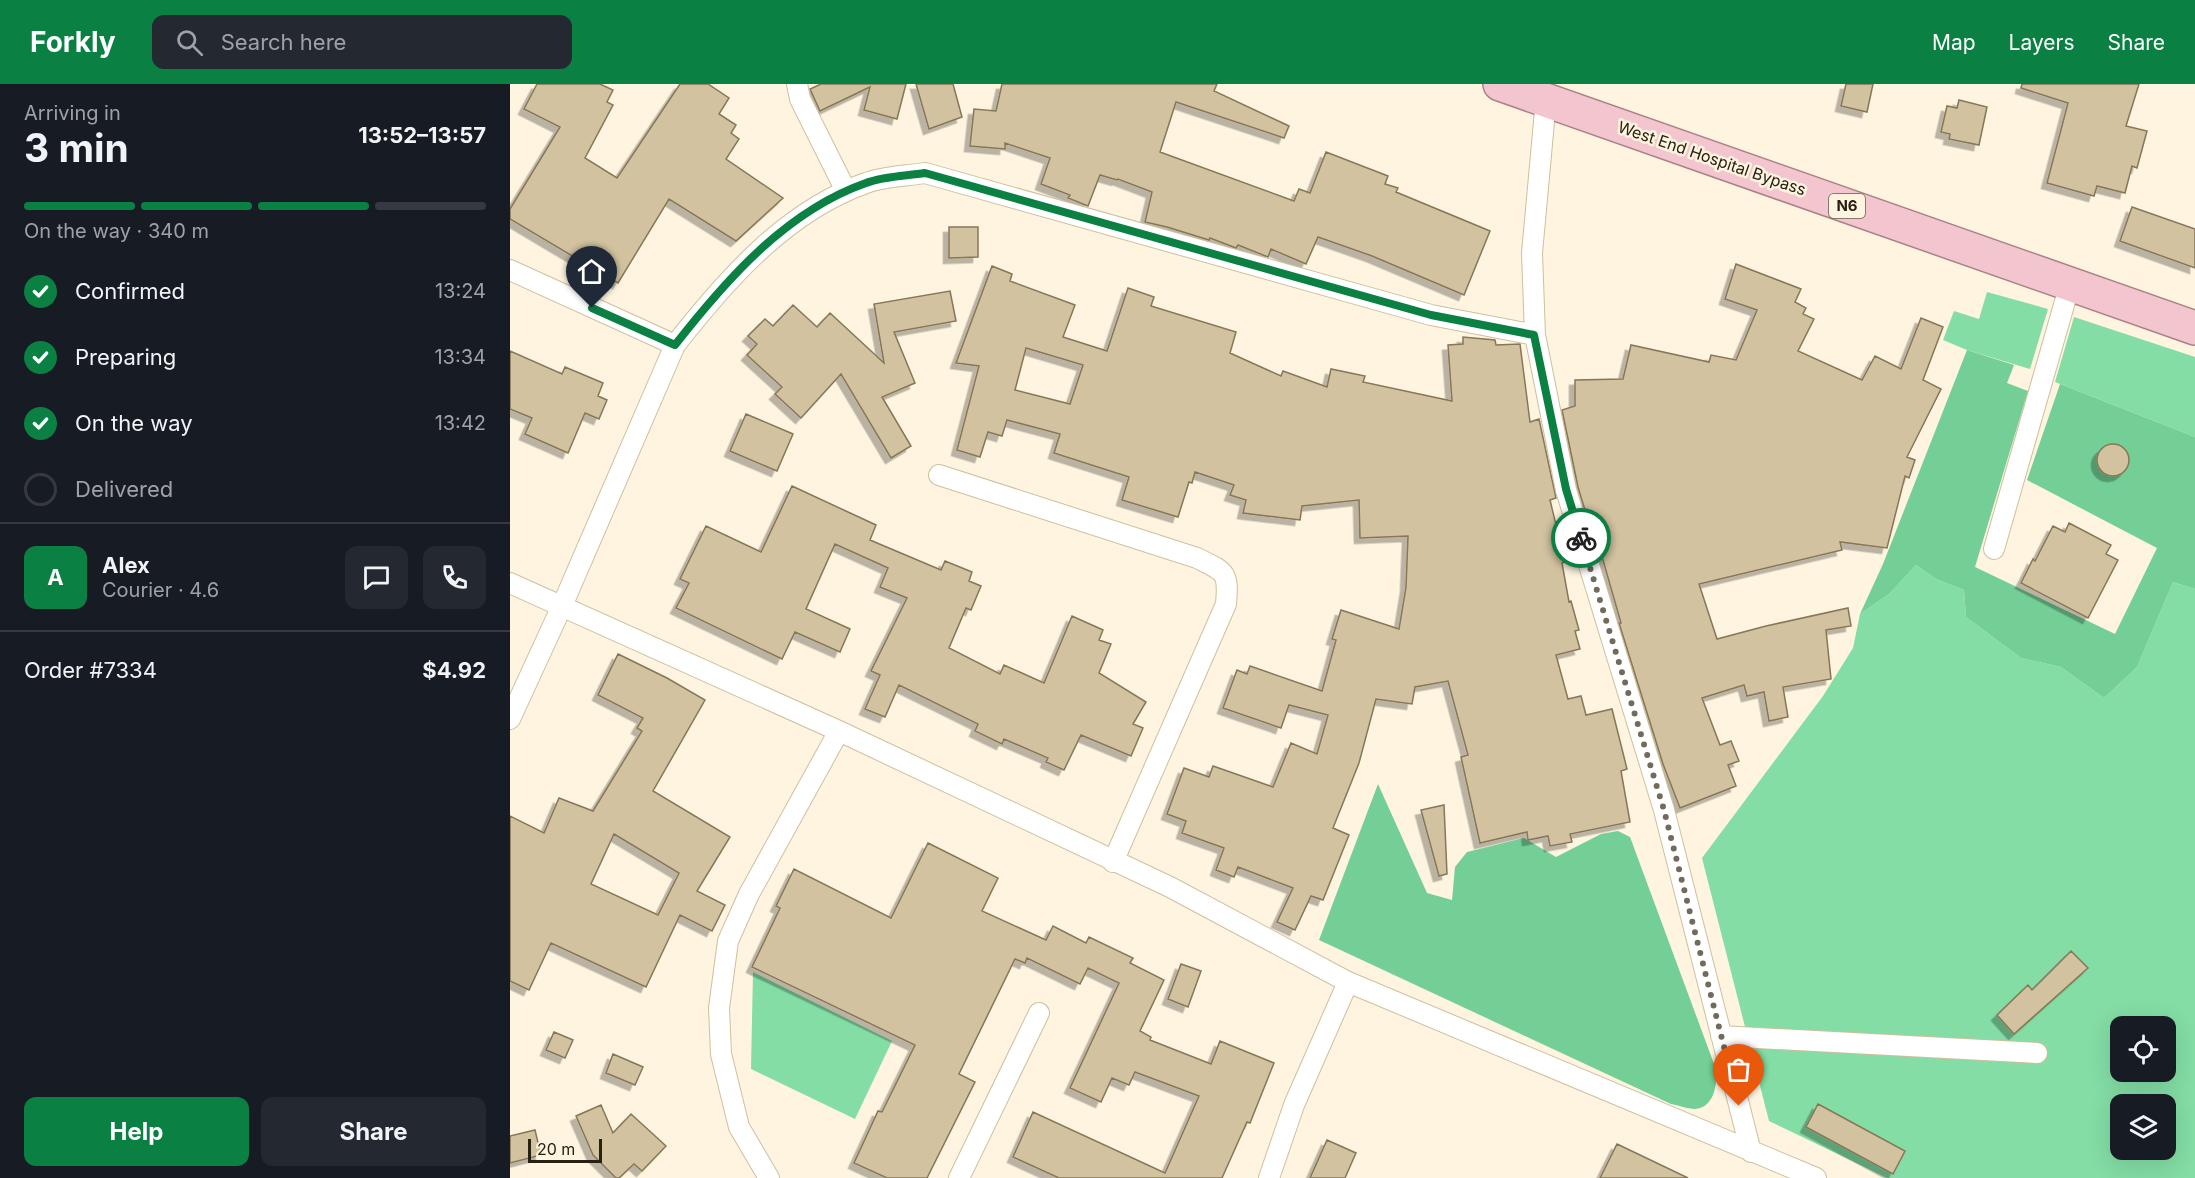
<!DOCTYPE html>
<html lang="en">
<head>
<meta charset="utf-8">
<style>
	body { margin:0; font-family:Inter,sans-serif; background:#242831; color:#f1f3f6; height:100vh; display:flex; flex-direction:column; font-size:22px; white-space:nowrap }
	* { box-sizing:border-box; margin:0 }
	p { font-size:20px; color:#9ea1a6 }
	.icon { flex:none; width:33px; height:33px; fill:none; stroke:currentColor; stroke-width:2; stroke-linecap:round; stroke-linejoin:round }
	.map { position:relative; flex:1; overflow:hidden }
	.drawer { display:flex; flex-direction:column; background:#171b24; width:510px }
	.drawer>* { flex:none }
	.tools { position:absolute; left:1600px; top:932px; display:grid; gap:12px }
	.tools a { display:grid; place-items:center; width:66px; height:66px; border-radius:12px; background:#171b24; box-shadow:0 6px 24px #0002; font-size:30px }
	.scale { position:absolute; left:18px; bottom:15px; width:74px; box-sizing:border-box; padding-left:6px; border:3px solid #272114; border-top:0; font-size:16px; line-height:21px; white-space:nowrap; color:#272114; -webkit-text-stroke:4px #fef4df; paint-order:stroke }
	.pin { position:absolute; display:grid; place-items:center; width:51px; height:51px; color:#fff; margin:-62px -26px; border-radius:50% 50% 50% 0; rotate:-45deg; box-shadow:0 0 6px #0007 }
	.pin .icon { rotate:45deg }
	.courier { position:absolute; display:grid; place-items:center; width:60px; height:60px; margin:-30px; border:4px solid #0b8043; border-radius:50%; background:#fff; color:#222; box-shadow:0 2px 8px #0007 }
	.head em { font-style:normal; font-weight:700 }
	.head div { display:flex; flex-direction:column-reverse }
	.head { display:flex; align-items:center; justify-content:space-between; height:102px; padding:0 24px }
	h1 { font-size:39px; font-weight:700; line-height:45px }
	.bar { display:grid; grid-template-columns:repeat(4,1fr); gap:9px 6px; align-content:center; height:72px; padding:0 24px }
	.bar i { height:8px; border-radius:4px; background:#363941 }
	.bar .current { background:#0b8043 }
	.bar p { grid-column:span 4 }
	.line { display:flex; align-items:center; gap:15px; padding:0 24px; border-top:2px solid #363941 }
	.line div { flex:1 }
	.round { display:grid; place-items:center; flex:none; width:63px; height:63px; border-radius:12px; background:#242831 }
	ol { padding:0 24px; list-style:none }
	li { display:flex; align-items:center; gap:18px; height:66px }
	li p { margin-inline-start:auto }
	li .icon { padding:6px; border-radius:50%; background:#0b8043; color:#fff; stroke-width:4 }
	li:last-child { color:#9ea1a6 }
	li i { width:33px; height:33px; border:3px solid #363941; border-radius:50% }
	.action { display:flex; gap:12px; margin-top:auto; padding:12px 24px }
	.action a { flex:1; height:69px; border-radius:12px; background:#0b8043; color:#fff; font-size:24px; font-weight:700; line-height:69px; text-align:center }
	.action a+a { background:#242831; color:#f1f3f6 }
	header { display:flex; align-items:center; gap:36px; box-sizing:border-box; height:84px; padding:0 30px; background:#0b8043; color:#fff }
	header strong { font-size:28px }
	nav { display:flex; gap:33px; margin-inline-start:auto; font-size:21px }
	.search { width:420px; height:54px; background:#242831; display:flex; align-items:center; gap:15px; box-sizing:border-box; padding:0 21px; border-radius:12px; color:#9ea1a6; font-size:22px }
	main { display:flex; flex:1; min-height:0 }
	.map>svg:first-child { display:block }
	.green { fill:#83dda4; fill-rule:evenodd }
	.forest { fill:#73cf95 }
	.building { fill:#d2c2a0; stroke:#867757; stroke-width:1.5; fill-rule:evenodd; filter:url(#shadow) }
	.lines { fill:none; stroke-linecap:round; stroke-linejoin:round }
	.minor-casing { stroke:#cfbf9d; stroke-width:22 }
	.trunk-casing { stroke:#aa8286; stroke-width:36 }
	.minor { stroke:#fff; stroke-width:20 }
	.trunk { stroke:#f3c6cf; stroke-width:33 }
	.done { stroke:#726b5b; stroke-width:6; stroke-dasharray:0 10.8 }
	.route { stroke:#0b8043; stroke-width:8 }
	.labels { text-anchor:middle; stroke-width:5; stroke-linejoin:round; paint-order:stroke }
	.shield { fill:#fef4df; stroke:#686051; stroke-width:1.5 }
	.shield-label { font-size:15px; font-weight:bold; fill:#272114 }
	.street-label { font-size:16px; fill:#272114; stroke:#fef4df }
</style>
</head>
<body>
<header>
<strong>Forkly</strong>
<div class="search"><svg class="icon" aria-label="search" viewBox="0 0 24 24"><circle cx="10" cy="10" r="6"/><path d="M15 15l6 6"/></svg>Search here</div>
<nav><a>Map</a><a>Layers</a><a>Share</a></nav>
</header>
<main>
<section class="drawer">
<div class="head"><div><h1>3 min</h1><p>Arriving in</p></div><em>13:52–13:57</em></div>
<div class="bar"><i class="current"></i><i class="current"></i><i class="current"></i><i></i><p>On the way · 340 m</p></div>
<ol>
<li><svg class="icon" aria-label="check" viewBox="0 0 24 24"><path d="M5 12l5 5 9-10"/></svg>Confirmed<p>13:24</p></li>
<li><svg class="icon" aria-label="check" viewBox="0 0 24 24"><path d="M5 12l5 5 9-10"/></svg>Preparing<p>13:34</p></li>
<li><svg class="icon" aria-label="check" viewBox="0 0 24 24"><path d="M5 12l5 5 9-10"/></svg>On the way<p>13:42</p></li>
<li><i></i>Delivered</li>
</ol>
<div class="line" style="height:108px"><b class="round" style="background:#0b8043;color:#fff">A</b><div><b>Alex</b><p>Courier · 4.6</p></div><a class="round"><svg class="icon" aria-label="chat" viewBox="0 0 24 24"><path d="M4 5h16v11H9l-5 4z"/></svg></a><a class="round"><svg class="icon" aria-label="phone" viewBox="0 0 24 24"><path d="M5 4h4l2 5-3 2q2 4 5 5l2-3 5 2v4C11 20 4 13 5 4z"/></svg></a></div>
<div class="line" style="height:78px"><div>Order #7334</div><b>$4.92</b></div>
<div class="action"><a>Help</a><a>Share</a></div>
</section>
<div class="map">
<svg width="1685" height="1094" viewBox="0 0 1685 1094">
	<defs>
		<filter id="shadow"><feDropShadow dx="-5.5" dy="5.5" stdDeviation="0" flood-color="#0004"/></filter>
	</defs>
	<rect width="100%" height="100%" fill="#fef4df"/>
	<path class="green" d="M 1477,208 L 1538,225 L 1520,285 L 1457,266 L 1433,256 L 1444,227 L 1469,235 Z
		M 1564,233 L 1685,273 L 1685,353 L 1545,298 Z
		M 1406,481 L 1426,495 L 1454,506 L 1456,533 L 1511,574 L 1551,583 L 1594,614 L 1627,583 L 1663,498 L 1685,505 L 1685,1094 L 1377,1094 L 1259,1037 L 1192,774 L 1313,612 L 1343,564 L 1350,530 L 1379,510 ZM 1611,942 L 1656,942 L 1656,987 L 1611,987 ZM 1611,1020 L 1656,1020 L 1656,1065 L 1611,1065 Z
		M 243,888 L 382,957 L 345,1035 L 241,985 Z"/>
	<path class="forest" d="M 1457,266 L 1504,281 L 1497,299 L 1518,307 L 1465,483 L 1605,550 L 1647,464 L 1517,396 L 1550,300 L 1685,353 L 1685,505 L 1663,498 L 1627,583 L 1594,614 L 1551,583 L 1511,574 L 1456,533 L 1454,506 L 1426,495 L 1406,481 L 1379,510 L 1350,530 L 1373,480 Z
		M 868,700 L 917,809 L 942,816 L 945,783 L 957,768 L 1014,754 L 1046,773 L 1091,750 L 1108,747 L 1120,753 L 1207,988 C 1206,1003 1204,1023 1185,1025 C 1178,1025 1168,1021 1161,1020 L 809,856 Z"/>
	<path class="building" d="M 27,0 L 90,0 L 103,6 L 97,18 L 103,21 L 75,74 L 107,94 L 170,0 L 198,0 L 219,14 L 209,30 L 226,41 L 221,49 L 229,55 L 216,75 L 273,114 L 226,157 L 159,115 L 108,199 L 0,135 L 0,125 L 50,43 L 14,25 Z
		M 311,0 L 396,0 L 387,35 L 354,26 L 360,3 L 310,27 L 300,5 Z
		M 406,0 L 443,0 L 452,33 L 419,45 Z
		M 492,0 L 707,0 L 704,7 L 779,42 L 774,54 L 666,18 L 650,68 L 784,117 L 789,105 L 800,109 L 816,68 L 878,92 L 875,100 L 888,104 L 886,108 L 980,147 L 954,211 L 862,172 L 808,153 L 796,180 L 761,165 L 758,173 L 728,161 L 726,164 L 700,154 L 699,156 L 657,143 L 635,138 L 642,108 L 608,95 L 607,96 L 590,91 L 578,122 L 558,114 L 560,111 L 531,100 L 540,74 L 495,59 L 495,65 L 460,62 L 464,25 L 486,27 Z
		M 1336,0 L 1363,0 L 1357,28 L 1331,22 Z
		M 1512,0 L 1629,0 L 1616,42 L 1637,47 L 1627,84 L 1622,82 L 1615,109 L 1587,102 L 1584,112 L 1537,99 L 1558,19 L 1511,4 Z
		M 1449,16 L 1477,23 L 1469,61 L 1439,55 L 1440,50 L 1431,48 L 1437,22 L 1447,24 Z
		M 1622,123 L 1685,145 L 1685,184 L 1610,157 Z
		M 439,143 L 468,143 L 468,173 L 439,174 Z
		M 1226,180 L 1291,205 L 1285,218 L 1296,224 L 1293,230 L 1304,235 L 1288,267 L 1352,296 L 1365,272 L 1391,285 L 1411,234 L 1433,243 L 1413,296 L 1431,305 L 1397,373 L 1405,376 L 1399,394 L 1395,392 L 1377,464 L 1330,458 L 1332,466 L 1189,500 L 1207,555 L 1256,542 L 1338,524 L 1341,542 L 1316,546 L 1321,595 L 1273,603 L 1278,633 L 1259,637 L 1254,608 L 1237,612 L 1234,601 L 1192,614 L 1210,661 L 1221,657 L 1229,677 L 1218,681 L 1226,702 L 1170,724 L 1153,680 L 1109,539 L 1111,539 L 1091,469 L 1088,469 L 1068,403 L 1052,326 L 1065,322 L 1065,296 L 1113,295 L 1121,261 L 1199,278 L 1201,271 L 1226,276 L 1247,226 L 1215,215 Z
		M 482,182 L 502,190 L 500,197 L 565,221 L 553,253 L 597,267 L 618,204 L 644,213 L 641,222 L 726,248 L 720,269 L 771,292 L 773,287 L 817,303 L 821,285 L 855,292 L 853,298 L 942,317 L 938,261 L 953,260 L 953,253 L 985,256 L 986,261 L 1010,260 L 1020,338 L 1029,335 L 1046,414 L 1040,416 L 1055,478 L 1052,479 L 1059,518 L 1061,517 L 1069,546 L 1065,547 L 1070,565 L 1046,571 L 1058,615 L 1071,612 L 1076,631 L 1102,625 L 1117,685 L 1111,687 L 1120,738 L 1060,750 L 1062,758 L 1040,762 L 1038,752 L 1018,756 L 1017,748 L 970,759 L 951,673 L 958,671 L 938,597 L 905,603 L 902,620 L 866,615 L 849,679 L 823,744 L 839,751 L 813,816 L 801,812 L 785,846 L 767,838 L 783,804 L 728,783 L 724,793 L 706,786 L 714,764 L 672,749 L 676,737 L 657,730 L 674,684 L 699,693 L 703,682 L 763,703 L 781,659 L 807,670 L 818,631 L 779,621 L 771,644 L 713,624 L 727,586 L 737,590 L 740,582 L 812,607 L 826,556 L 822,555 L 831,526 L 889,545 L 896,503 L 898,452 L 850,454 L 849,416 L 792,422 L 790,436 L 733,429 L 736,416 L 720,411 L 724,401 L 685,388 L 682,399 L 679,398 L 668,433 L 612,416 L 619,393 L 544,369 L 550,350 L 497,336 L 492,352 L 478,348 L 470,373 L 447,366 L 469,282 L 446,279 ZM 516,264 L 573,281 L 560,320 L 505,306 Z
		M 440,207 L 446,237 L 384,248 L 405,299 L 372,313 L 401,362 L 381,374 L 331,290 L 291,334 L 265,310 L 272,303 L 237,271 L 247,260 L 238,252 L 255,235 L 263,242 L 283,221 L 307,243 L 320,229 L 374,279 L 364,220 Z
		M 0,267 L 52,290 L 55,283 L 93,299 L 88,312 L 97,316 L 89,335 L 75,329 L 58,369 L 15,350 L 22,334 L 0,325 Z
		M 236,330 L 283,350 L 267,387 L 220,367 Z
		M1587 376a16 16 0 1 1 32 0a16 16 0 1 1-32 0Z
		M 282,402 L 366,441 L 360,456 L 431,486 L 435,477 L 462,488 L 459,497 L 471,502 L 461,526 L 456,524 L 439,564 L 490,590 L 494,581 L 534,599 L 562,532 L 593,546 L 589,556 L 601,560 L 589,589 L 636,618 L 623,640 L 633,644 L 621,672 L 571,651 L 554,686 L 536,678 L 538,674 L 494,655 L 492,660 L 465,647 L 468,640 L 389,601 L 375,633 L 355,625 L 370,591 L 361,587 L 397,514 L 370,503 L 378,484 L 325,460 L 296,525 L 340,545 L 330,568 L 285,548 L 272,575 L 166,524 L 179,499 L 170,495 L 196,442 L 251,468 Z
		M 1559,439 L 1601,461 L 1596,470 L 1608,476 L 1578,534 L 1511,499 L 1523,475 L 1525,477 L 1543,442 L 1555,448 Z
		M 108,570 L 157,594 L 195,616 L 143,707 L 220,753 L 187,807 L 215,821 L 202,847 L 170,831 L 136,903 L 41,859 L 19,906 L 0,897 L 0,732 L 34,749 L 49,714 L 83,727 L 132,647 L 127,644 L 133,634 L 88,611 ZM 104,750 L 169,789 L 148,831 L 81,800 Z
		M 934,721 L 937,790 L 929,792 L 911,726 Z
		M 418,759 L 488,794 L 472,827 L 536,856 L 543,842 L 576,859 L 579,853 L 623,874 L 620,879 L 654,896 L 630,947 L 641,953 L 640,956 L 701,980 L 710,957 L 764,979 L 740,1039 L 737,1038 L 712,1094 L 549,1094 L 503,1073 L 523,1028 L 655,1089 L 689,1012 L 625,988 L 619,1001 L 602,994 L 591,1018 L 560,1004 L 609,899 L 578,884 L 570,900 L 517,874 L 515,879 L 505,875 L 449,990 L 465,998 L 417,1094 L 377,1094 L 344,1079 L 368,1027 L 372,1028 L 405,961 L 242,883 L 270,824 L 266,822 L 284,785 L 381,834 Z
		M 1561,867 L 1578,884 L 1504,950 L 1487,931 L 1518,901 L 1522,906 Z
		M 671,880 L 691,887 L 678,923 L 658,915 Z
		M 44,948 L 63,956 L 55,974 L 36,966 Z
		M 103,970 L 133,983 L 125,1001 L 96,989 Z
		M 1308,1020 L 1395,1067 L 1383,1090 L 1296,1043 Z
		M 91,1021 L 103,1049 L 121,1030 L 156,1062 L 132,1087 L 124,1080 L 109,1094 L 106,1094 L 83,1071 L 66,1032 Z
		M 25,1046 L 31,1071 L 0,1079 L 0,1052 Z
		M 817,1056 L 846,1069 L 835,1094 L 800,1094 Z
		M 1107,1060 L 1178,1094 L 1090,1094 Z"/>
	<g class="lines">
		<defs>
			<path id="minor" d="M 287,0 L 290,15 L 336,107
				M 1036,16 L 1022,169 L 1025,251 L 1056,406 L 1154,726 L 1241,1068
				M 0,186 L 165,261
				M 429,391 L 687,474 C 715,488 719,487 716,520 L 603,778
				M 1484,465 L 1560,200
				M 0,499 L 329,647 L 660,803 L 838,898 L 1306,1094
				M 0,635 L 52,522 L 165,261 C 216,196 276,127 356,99 C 374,92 396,92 415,89 L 921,231 L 1025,251
				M 1211,952 L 1527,969
				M 259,1094 L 229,1043 L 211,970 L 209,924 L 218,857 L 239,810 L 329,647
				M 449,1094 L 529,929
				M 759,1094 L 784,1021 L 838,898"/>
			<path id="trunk" d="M 990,0 L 1685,244"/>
		</defs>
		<use href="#minor" class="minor-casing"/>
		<use href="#trunk" class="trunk-casing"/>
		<use href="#minor" class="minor"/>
		<use href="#trunk" class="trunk"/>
	</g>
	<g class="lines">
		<path class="done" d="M 1071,454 L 1154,726 L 1229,1022"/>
		<path class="route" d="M 82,224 L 165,261 C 216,196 276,127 356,99 C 374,92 396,92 415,89 L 921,231 L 1024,251 L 1056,405 L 1071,454"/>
	</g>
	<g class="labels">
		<rect class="shield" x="1319" y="110" width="36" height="24" rx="4.5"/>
		<g class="shield-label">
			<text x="1337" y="127">N6</text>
		</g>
		<g class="street-label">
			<text transform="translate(1202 74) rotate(19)" y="6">West End Hospital Bypass</text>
		</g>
	</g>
</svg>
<div class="tools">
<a><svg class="icon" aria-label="locate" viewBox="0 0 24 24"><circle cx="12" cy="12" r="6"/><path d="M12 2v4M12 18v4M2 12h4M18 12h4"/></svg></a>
<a><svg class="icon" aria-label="layers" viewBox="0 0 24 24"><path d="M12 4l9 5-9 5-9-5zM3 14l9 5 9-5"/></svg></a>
</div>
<div class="scale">20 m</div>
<div class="pin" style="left:1229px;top:1022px;background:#ea580c"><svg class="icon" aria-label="bag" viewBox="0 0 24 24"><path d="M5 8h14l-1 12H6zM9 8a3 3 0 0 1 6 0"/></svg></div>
<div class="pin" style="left:82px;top:224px;background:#1f2937"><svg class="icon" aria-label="home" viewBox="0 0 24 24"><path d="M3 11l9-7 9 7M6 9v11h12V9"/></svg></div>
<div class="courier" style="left:1071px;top:454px"><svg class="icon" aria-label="bike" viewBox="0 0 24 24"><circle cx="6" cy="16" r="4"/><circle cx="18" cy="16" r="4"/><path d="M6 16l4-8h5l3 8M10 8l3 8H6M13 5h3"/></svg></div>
</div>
</main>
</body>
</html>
